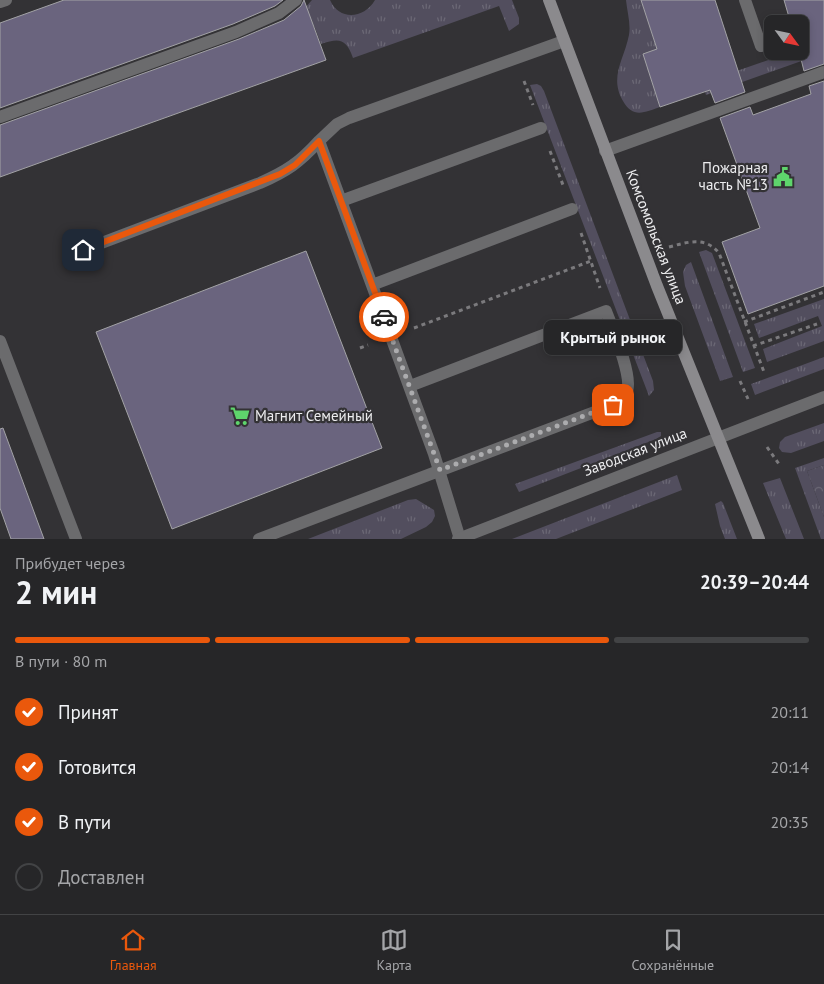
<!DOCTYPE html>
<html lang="ru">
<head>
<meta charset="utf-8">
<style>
	body { margin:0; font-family:"PT Sans",sans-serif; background:#323234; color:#f1f3f6; height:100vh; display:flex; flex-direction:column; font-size:19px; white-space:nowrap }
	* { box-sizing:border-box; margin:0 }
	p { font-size:16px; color:#a4a5a8 }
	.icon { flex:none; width:28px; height:28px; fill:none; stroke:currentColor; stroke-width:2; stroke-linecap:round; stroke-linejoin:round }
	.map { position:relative; height:539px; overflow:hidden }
	.details { display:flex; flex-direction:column; background:#262628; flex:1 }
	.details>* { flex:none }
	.needle { width:32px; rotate:123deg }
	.buttons { position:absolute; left:764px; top:15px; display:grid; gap:10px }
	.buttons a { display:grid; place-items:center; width:45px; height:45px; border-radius:8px; background:#262628; box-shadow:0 2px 8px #0003,0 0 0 1px #424345; font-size:25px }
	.pin { position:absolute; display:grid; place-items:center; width:42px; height:42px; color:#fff; margin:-21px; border-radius:10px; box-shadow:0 2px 8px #0006 }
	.courier { position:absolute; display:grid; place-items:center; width:50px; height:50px; margin:-25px; border:4px solid #ea580c; border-radius:50%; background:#fff; color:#222; box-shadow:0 1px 6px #0007 }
	.bubble { position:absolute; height:35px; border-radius:8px; background:#262628; box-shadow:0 2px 8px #0003,0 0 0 1px #424345; font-size:16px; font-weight:700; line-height:35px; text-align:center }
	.headline em { font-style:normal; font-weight:700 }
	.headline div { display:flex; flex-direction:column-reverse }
	.headline { display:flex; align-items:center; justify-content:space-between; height:85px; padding:0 15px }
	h1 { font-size:32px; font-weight:700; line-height:38px }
	.bar { display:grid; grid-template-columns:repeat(4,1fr); gap:8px 5px; align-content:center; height:60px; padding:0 15px }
	.bar i { height:6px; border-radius:4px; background:#424345 }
	.bar .current { background:#ea580c }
	.bar p { grid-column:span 4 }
	ol { padding:0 15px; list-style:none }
	li { display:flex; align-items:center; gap:15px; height:55px }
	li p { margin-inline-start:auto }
	li .icon { padding:5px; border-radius:50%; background:#ea580c; color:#fff; stroke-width:4 }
	li:last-child { color:#a4a5a8 }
	li i { width:28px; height:28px; border:2px solid #424345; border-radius:50% }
	.dock { display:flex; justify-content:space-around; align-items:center; height:70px; border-top:1px solid #424345; background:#262628; font-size:14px; color:#a4a5a8 }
	.dock a { display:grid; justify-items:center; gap:2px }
	.dock .current { color:#ea580c }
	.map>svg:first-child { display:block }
	.grass { fill:url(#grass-tufts) }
	.forest { fill:url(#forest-crowns) }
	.building { fill:#6a647e; stroke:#a3a3a6 }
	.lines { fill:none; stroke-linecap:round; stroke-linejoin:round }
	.path { stroke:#7b7a7d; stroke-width:3; stroke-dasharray:4 4; stroke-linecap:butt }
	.lane { stroke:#6b6b6d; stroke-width:12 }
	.street { stroke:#6b6b6d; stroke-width:12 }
	.secondary { stroke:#8b8a8d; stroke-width:12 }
	.done { stroke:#acacae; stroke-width:5; stroke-dasharray:0 9 }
	.route { stroke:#ea580c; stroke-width:6 }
	.labels { text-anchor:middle; stroke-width:4.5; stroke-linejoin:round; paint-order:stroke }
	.poi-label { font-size:15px; fill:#ededef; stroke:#333235; text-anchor:end }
	.street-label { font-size:15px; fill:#ededef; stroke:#333235 }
</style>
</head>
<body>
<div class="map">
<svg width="824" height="539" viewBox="0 0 824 539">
	<defs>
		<pattern id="grass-tufts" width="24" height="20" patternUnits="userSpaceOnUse" patternTransform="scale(1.25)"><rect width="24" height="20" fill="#524e5e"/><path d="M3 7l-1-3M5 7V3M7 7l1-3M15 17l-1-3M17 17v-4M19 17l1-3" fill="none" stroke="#6b6875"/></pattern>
		<pattern id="forest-crowns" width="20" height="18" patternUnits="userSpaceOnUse" patternTransform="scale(1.25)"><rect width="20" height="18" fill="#524e5e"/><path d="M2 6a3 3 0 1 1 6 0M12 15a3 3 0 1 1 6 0" fill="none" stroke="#6b6875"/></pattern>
	</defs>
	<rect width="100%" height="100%" fill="#333235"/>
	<path class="grass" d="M 312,0 L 330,0 C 339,21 364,19 375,0 L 512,0 L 519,18 L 519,24 L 509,31 L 499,6 L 353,58 C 346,38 339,38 321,44 L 315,28 L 304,9 Z
		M 626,0 L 641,0 L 657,49 L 644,54 L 660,107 C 645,112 633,119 623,101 C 609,77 624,60 629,35 C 631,24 627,11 626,0 Z
		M 794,51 L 799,51 L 800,55 L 824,53 L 706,95 L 702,83 Z
		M 537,84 L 541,86 L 544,91 L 653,381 L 654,390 L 649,396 L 530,85 Z
		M 706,250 L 712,253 L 755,368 L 743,372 L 699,252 Z
		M 691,262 L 733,377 L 720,381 L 685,286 L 683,272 L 686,265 Z
		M 824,299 L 824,341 L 767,362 L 763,349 L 822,326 L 818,316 L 759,338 L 754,324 Z
		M 824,357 L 824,369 L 755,395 L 751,384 Z
		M 824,423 L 824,441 L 791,453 L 782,452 L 779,448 L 780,442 L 785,437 Z
		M 657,432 L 661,432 L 661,436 L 656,439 L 519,492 L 515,484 Z
		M 824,458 L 824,465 L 807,471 L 824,517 L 824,539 L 821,539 L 795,468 Z
		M 677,475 L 682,490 L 556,539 L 512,539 Z
		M 780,478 L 804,539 L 786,539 L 763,483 Z
		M 416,499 L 434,510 L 435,516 L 432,522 L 426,527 L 401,539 L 308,539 L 408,500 Z
		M 721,501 L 723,503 L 737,539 L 725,539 L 720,526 L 715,504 Z"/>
	<path class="forest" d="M 824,465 L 824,517 L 807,471 Z"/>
	<path class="building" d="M 64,0 L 283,0 L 275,6 L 233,24 L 0,108 L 0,23 Z
		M 304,0 L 326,60 L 0,177 L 0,125 L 239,39 L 284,20 L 301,6 Z
		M 641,0 L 715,0 L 745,92 L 715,103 L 710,90 L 660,107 L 643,54 L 657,49 Z
		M 784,0 L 824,0 L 824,64 L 804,71 L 799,51 L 800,51 L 800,24 L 791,24 Z
		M 824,81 L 824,286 L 748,314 L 722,242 L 760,228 L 720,118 L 750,107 L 753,115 L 811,94 L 809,86 Z
		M 306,251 L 382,448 L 172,529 L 96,332 Z
		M 3,428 L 44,539 L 11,539 L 0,508 L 0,429 Z"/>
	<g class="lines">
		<path class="path" d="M 524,81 L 533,105
			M 550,151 L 563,185
			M 581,233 L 600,288
			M 669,247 C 688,242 705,236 719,253 L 764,372
			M 744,322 L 824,292
			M 414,328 L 591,261
			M 753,346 L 817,324
			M 360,348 L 368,345
			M 740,381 L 748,399
			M 767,447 L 779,464"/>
		<path class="lane" d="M 745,0 L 761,46
			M 0,2 L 6,0
			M 0,117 L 236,32 L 279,13 L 296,0
			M 605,151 L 824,72
			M 341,201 L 541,128
			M 83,250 L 260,183 C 287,171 299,163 319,141
			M 372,285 L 572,209
			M 0,341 L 76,539
			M 259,539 L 613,405 C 619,401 624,398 627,391 C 633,376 612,327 606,311 L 410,386
			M 460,539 L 434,454 L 319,141 L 337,124 L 349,118 L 564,41"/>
		<path class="street" d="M 458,539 L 824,397"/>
		<path class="secondary" d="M 549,0 L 657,286 L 759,539"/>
	</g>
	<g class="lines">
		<path class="done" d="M 384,317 L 440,470 L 613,405"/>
		<path class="route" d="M 83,250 L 280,174 L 295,165 L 319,141 L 384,317"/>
	</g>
	<defs>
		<symbol id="civic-bare" viewBox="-9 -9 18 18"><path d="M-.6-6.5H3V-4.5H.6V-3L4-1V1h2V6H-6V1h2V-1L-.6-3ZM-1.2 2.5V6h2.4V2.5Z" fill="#5ed56c" stroke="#333235" stroke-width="2.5" paint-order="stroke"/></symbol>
		<symbol id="supermarket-bare" viewBox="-9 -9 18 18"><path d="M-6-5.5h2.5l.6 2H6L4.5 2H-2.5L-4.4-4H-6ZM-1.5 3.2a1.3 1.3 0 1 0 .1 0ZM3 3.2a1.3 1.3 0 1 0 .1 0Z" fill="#5ed56c" stroke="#333235" stroke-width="2.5" paint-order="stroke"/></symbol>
	</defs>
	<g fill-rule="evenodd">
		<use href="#civic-bare" x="769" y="163" width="28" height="28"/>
		<use href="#supermarket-bare" x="226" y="402" width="28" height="28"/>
	</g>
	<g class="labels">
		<g class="poi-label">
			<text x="768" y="173">Пожарная<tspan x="768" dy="17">часть №13</tspan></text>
			<text x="255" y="421" text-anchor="start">Магнит Семейный</text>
		</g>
		<g class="street-label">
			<text transform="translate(656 237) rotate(69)" y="5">Комсомольская улица</text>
			<text transform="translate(635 452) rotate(-21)" y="5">Заводская улица</text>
		</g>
	</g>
</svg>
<div class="buttons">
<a><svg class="needle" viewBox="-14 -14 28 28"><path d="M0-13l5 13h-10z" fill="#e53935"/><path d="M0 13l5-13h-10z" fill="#a4a5a8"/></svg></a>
</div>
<div class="pin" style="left:613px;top:405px;background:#ea580c"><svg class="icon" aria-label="bag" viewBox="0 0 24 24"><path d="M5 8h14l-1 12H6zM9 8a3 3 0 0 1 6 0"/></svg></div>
<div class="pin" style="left:83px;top:250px;background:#1f2937"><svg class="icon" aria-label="home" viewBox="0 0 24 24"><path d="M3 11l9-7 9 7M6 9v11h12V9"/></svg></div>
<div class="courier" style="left:384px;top:317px"><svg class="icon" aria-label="car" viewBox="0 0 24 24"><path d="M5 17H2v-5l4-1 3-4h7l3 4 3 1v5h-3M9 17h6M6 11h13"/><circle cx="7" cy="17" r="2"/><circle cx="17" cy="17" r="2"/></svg></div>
<div class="bubble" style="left:544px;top:320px;width:138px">Крытый рынок</div>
</div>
<section class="details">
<div class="headline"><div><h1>2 мин</h1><p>Прибудет через</p></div><em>20:39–20:44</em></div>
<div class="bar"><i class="current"></i><i class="current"></i><i class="current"></i><i></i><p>В пути · 80 m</p></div>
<ol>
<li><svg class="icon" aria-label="check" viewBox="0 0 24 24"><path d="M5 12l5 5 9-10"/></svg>Принят<p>20:11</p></li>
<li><svg class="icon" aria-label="check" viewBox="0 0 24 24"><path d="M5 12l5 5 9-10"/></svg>Готовится<p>20:14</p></li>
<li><svg class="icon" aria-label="check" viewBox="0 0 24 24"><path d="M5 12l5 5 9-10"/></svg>В пути<p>20:35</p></li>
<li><i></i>Доставлен</li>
</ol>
</section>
<nav class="dock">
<a class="current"><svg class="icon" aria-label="home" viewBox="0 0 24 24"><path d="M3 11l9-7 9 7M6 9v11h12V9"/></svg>Главная</a>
<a><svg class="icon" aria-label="map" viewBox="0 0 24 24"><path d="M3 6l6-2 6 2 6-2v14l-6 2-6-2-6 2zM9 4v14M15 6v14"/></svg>Карта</a>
<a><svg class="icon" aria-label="saved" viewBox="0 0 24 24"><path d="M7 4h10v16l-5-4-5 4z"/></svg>Сохранённые</a>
</nav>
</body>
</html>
